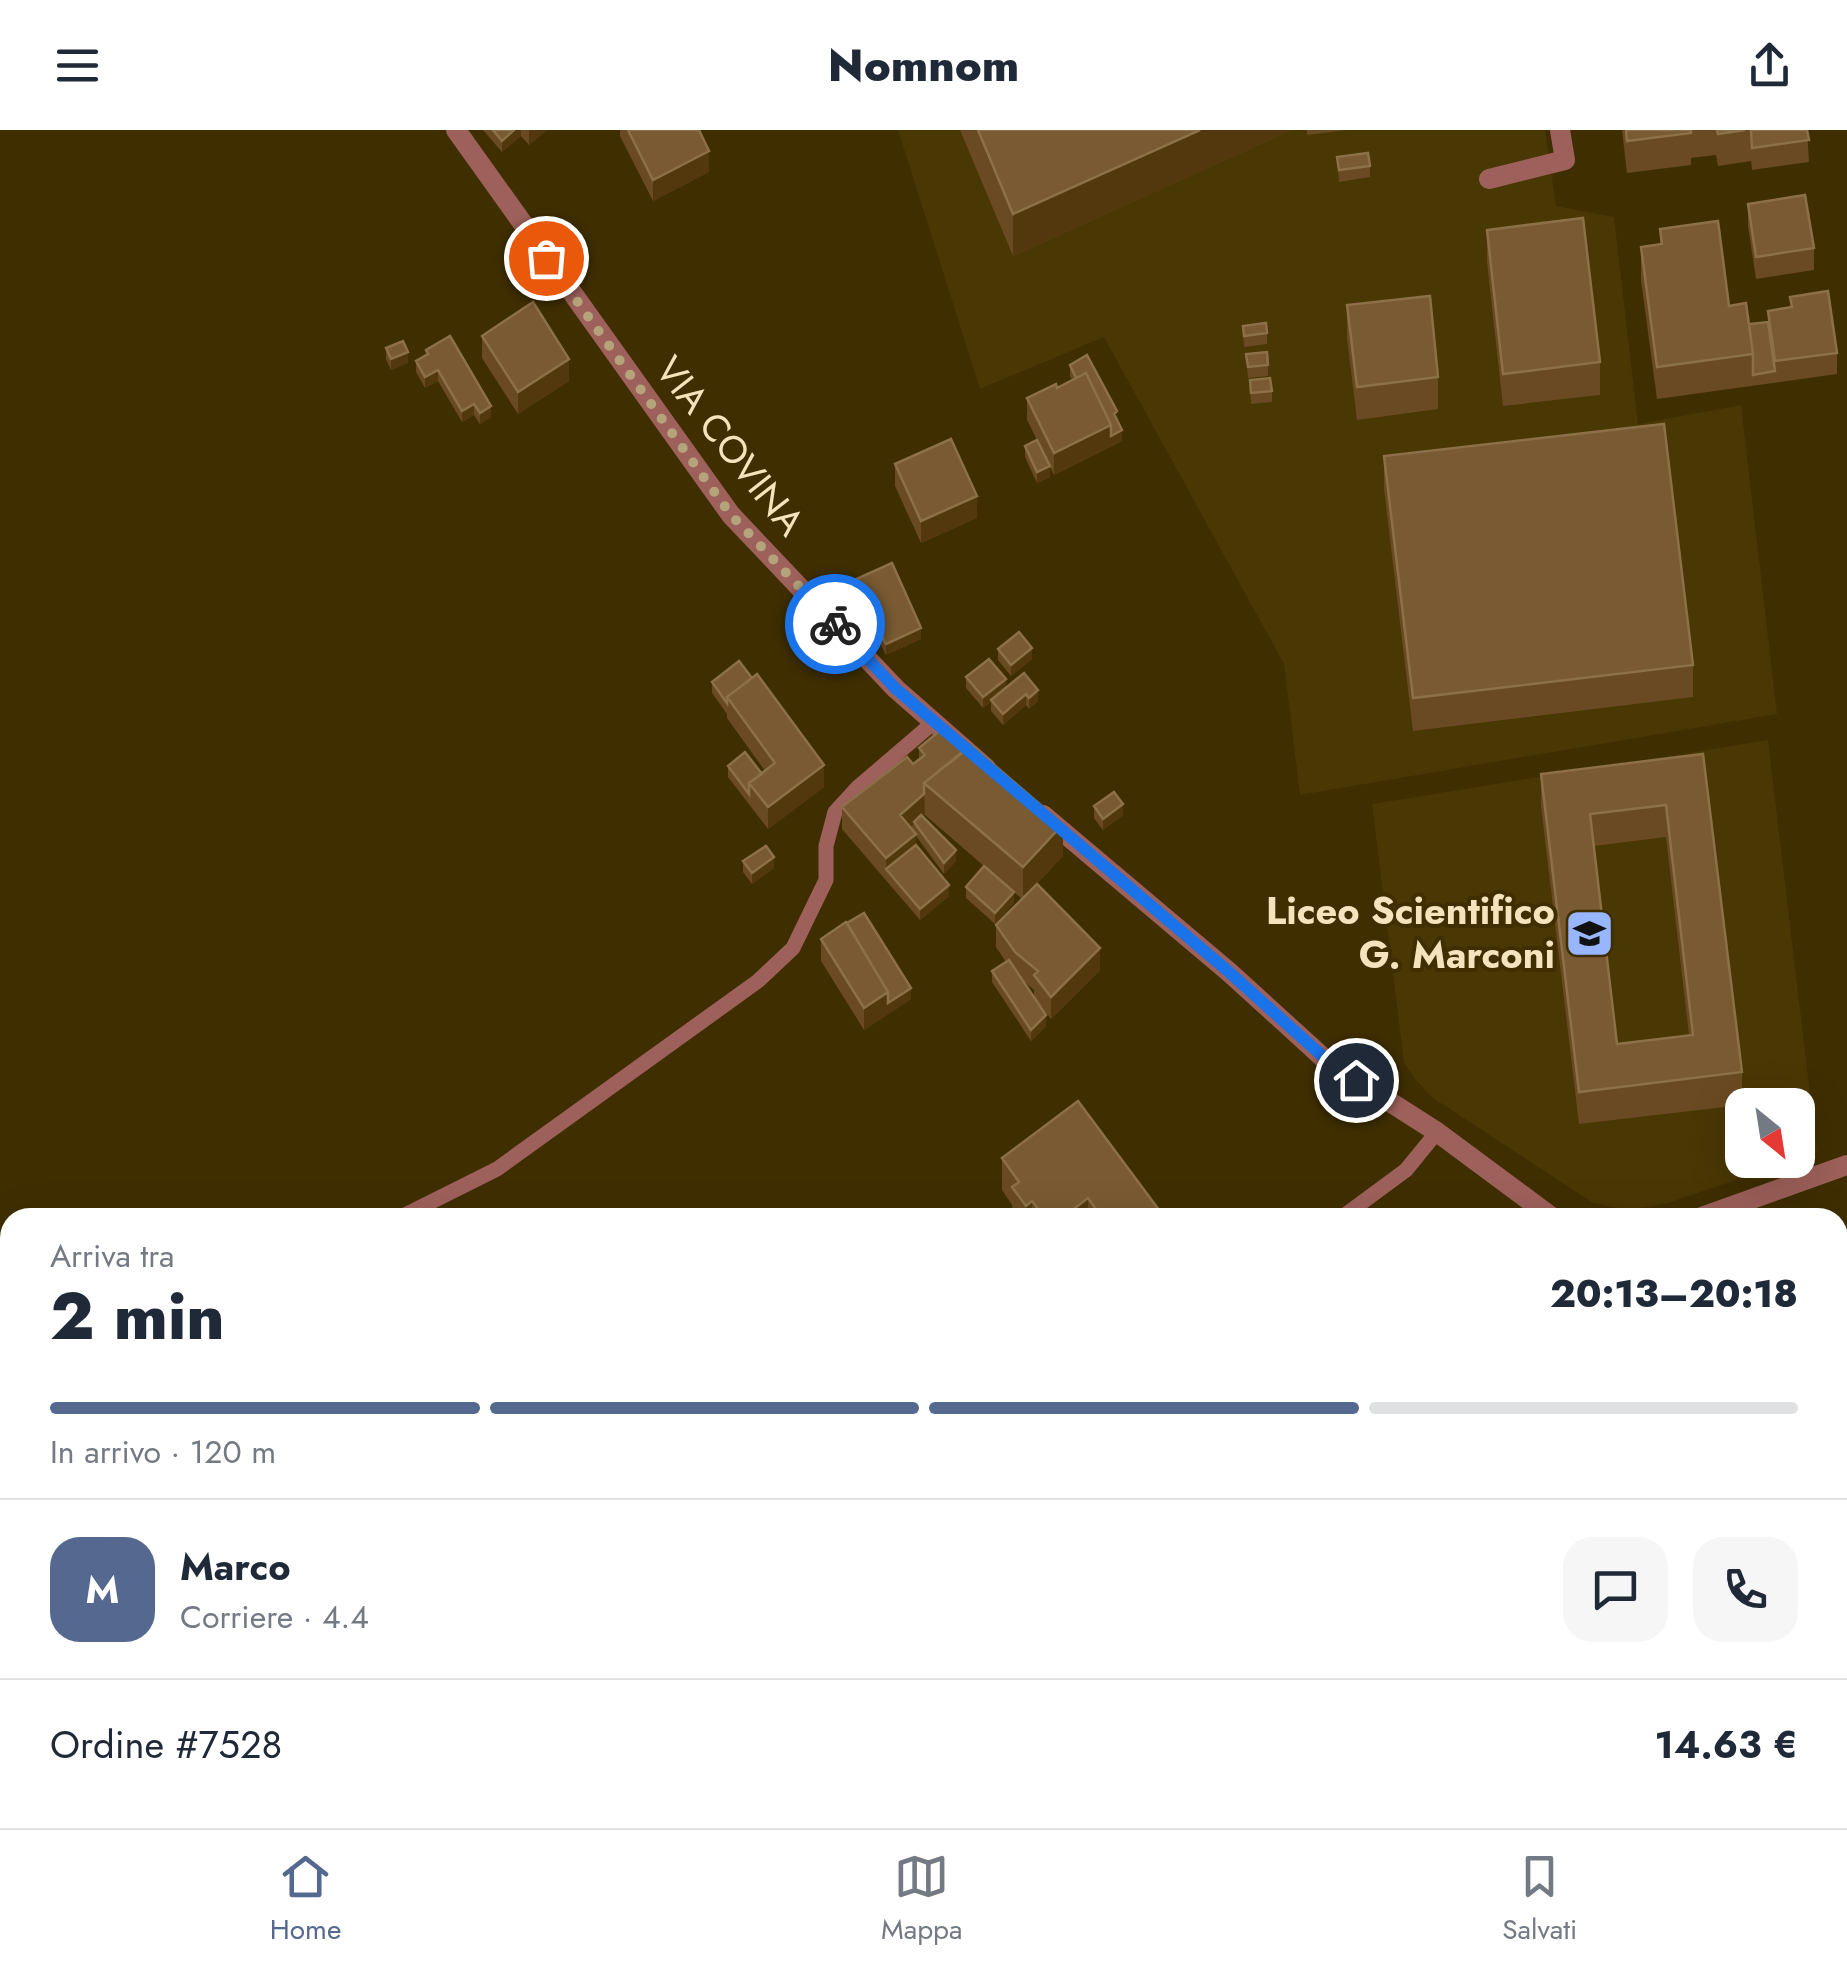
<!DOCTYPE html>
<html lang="it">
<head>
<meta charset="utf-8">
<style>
	body { margin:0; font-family:Jost,sans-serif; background:#f6f6f7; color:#1f2937; height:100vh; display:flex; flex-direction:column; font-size:38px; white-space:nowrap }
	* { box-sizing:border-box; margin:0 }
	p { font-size:32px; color:#747a83 }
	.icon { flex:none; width:55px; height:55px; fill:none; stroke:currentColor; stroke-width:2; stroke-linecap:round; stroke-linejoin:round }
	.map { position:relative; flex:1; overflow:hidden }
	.details { position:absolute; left:0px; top:1078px; width:1848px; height:622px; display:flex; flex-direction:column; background:#fff; border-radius:30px 30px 0 0; box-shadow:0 10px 40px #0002 }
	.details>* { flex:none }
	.needle { width:65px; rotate:150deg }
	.tools { position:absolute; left:1725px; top:958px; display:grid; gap:20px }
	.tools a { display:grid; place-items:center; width:90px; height:90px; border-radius:20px; background:#fff; box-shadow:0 10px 40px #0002; font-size:50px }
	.pin { position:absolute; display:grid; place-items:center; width:85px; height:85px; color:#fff; margin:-42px; border:5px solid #fff; border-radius:50%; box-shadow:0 2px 10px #0007 }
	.courier { position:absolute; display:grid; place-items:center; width:100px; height:100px; margin:-50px; border:8px solid #1a73e8; border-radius:50%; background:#fff; color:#222; box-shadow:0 2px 12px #0007 }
	.head em { font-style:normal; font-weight:800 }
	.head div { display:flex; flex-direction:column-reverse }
	.head { display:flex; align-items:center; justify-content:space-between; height:170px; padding:0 50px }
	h1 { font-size:65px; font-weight:800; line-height:75px }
	.bar { display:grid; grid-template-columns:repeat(4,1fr); gap:15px 10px; align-content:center; height:120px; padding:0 50px }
	.bar i { height:12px; border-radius:8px; background:#e0e1e3 }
	.bar .current { background:#556890 }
	.bar p { grid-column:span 4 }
	.line { display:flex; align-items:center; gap:25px; padding:0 50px; border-top:2px solid #e0e1e3 }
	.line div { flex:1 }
	.round { display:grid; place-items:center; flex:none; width:105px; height:105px; border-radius:30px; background:#f6f6f7 }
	header { display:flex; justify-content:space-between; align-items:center; height:130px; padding:0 50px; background:#fff; font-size:45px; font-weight:800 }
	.tab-bar { display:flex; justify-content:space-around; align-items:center; height:140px; border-top:2px solid #e0e1e3; background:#fff; font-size:28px; color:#747a83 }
	.tab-bar a { display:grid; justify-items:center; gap:5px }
	.tab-bar .current { color:#556890 }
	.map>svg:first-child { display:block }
	.built { fill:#493704 }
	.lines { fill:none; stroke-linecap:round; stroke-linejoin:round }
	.lane { stroke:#9e605a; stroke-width:15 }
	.street { stroke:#9e605a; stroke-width:20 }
	.wall { fill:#6a4a22; fill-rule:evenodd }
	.shaded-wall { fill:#53380d }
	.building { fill:#795a32; stroke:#8c7048; stroke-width:2.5; fill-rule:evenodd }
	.done { stroke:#b5a47b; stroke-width:10; stroke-dasharray:0 18 }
	.route { stroke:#1a73e8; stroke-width:12 }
	.labels { text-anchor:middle; stroke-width:8; stroke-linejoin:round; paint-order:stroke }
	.street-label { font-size:38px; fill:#f4e3bd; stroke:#3f2e00 }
	.poi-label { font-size:38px; font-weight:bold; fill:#f4e3bd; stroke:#3f2e00; text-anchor:end }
</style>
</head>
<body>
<header><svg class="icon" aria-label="menu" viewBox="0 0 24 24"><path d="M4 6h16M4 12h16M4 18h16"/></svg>Nomnom<svg class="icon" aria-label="share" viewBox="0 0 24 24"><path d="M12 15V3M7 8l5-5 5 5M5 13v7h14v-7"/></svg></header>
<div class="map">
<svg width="1847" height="1698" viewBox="0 0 1847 1698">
	<rect width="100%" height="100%" fill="#3f2e00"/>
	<path class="built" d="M 898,0 L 1545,0 L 1556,76 L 1614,87 L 1638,294 L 1741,275 L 1777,584 L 1300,665 L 1284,534 L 1104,207 L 980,259 Z
		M 1768,610 L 1817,1022 L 1798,1029 L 1798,975 L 1742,975 L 1742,1030 L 1795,1030 L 1668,1073 L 1628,1080 L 1593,1073 L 1433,968 L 1415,949 L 1404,933 L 1372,674 Z"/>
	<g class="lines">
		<path class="lane" d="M 399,1088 L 497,1039 L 758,851 L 793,818 L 826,750 L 826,716 L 835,682 L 857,658 L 934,592
			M 1341,1088 L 1406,1040 L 1437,1002"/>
		<path class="street" d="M 456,0 L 731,385 L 896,559 L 986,638
			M 1489,49 L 1565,30 L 1560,0
			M 1043,685 L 1229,842 L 1329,933 L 1437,1002 L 1553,1088
			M 1699,1088 L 1847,1035"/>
	</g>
	<path class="wall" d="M 483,0 L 547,0 L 529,15 L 521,6 L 502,22 Z
		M 620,0 L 699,0 L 709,42 L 653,71 L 620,6 Z
		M 960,0 L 1292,0 L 1013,126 Z
		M 1307,0 L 1346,0 L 1307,5 Z
		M 1622,0 L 1807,0 L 1809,32 L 1752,40 L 1751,30 L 1751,31 L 1718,36 L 1716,25 L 1691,28 L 1691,35 L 1627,43 Z
		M 1337,27 L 1370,36 L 1370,47 L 1339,52 Z
		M 1748,74 L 1814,118 L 1814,140 L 1756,149 L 1748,96 Z
		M 1660,99 L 1729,176 L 1749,194 L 1768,192 L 1768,181 L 1790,178 L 1790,167 L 1837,223 L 1837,244 L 1657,269 L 1641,150 L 1641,117 L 1660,115 Z
		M 1487,100 L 1600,232 L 1600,265 L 1503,276 L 1487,132 Z
		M 1347,175 L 1438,247 L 1438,279 L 1357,290 L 1347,208 Z
		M 1243,196 L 1267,203 L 1267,214 L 1244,217 Z
		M 482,206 L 569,251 L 518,284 L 482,228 Z
		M 386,218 L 408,233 L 391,240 L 386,229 Z
		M 426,220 L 491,287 L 480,294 L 474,285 L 462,292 L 438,251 L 425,258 L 416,242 L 416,231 L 426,225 Z
		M 1246,224 L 1268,235 L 1268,246 L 1248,248 Z
		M 1070,235 L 1117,289 L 1122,311 L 1054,345 L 1050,337 L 1050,347 L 1037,353 L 1025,327 L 1025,316 L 1037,310 L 1027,290 L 1027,268 L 1057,258 L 1072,250 L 1070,246 Z
		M 1250,250 L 1272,261 L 1272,272 L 1251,274 Z
		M 1384,326 L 1693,535 L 1693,567 L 1413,601 L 1384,359 Z
		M 895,334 L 977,388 L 921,413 L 895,356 Z
		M 854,450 L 921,509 L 886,525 L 854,461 Z
		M 998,519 L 1032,529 L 1011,546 L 998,530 Z
		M 1024,543 L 1038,571 L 1029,579 L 1026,575 L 1003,595 L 991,581 L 991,572 L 983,578 L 966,558 L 966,547 L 1006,558 Z
		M 712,552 L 824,657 L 768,699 L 728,647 L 728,636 L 762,644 L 765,641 L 727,588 L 727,584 L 712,563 Z
		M 919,618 L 1063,726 L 1032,759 L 1100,840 L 1051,889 L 1034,867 L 1034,860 L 1021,849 L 1046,896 L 1031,911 L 992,852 L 992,841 L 1006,832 L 996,817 L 996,795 L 1022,769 L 925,685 L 923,687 L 956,731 L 944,744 L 916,706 L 916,715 L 949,766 L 920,790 L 842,699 L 842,677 L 919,630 Z
		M 1703,624 L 1742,942 L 1742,975 L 1579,994 L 1541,676 L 1541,644 ZM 1666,707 L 1689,905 L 1617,914 L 1594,716 Z
		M 1094,676 L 1123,685 L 1103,700 L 1094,688 Z
		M 743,731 L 774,738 L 752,754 L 743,742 Z
		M 966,757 L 1014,773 L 995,794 L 966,768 Z
		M 821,809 L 911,869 L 864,900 L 821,831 Z
		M 1002,1028 L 1162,1088 L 1012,1088 L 1012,1075 L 1002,1060 Z
		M 1458,1690 L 1544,1690 L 1544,1695 L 1534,1698 L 1461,1698 Z"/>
	<path class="shaded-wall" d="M 514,0 L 521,0 L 521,6 L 502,22 L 502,11 Z
		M 529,0 L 547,0 L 529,15 Z
		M 1200,0 L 1292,0 L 1013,126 L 1013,84 Z
		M 709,21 L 709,42 L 653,71 L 653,50 Z
		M 408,222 L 408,233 L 391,240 L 391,229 Z
		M 569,229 L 569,251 L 518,284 L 518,262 Z
		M 438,240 L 438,251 L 425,258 L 425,247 Z
		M 474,274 L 474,285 L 462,292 L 462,281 Z
		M 491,276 L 491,287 L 480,294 L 480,283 Z
		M 1111,295 L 1122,300 L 1122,311 L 1054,345 L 1054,323 Z
		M 1050,336 L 1050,347 L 1037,353 L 1037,342 Z
		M 977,366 L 977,388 L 921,413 L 921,391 Z
		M 921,498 L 921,509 L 886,525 L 886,514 Z
		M 1032,518 L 1032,529 L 1011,546 L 1011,535 Z
		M 1006,549 L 1006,560 L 983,578 L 983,567 Z
		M 1038,560 L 1038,571 L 1029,579 L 1029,568 Z
		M 1026,564 L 1026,575 L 1003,595 L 1003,584 Z
		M 824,635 L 824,657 L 768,699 L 768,677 Z
		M 924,664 L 925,685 L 900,706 L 900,685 Z
		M 1123,674 L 1123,685 L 1103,700 L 1103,689 Z
		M 1063,694 L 1063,726 L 1023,769 L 1023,737 Z
		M 916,704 L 916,726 L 886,739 L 886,750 L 886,728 Z
		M 956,720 L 956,731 L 944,744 L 944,733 Z
		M 774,727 L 774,738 L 752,754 L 752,743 Z
		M 949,755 L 949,766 L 920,790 L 920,779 Z
		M 1014,762 L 1014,773 L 995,794 L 995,783 Z
		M 1100,818 L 1100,840 L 1051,889 L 1051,867 Z
		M 911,858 L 911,869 L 864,900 L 864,878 L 888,862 Z
		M 1046,885 L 1046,896 L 1031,911 L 1031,900 Z
		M 1088,1068 L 1088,1088 L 1062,1088 Z
		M 1032,1071 L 1032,1088 L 1026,1088 L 1026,1076 Z
		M 1847,1585 L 1847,1596 L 1838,1598 L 1838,1587 Z
		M 1485,1690 L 1544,1690 L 1544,1695 L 1534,1698 L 1466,1698 L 1466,1695 Z"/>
	<path class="building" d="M 493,0 L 514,0 L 502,11 Z
		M 628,0 L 699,0 L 709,21 L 653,50 Z
		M 978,0 L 1200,0 L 1013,84 Z
		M 1626,0 L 1691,0 L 1691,3 L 1627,11 Z
		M 1717,0 L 1745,0 L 1718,4 Z
		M 1751,0 L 1807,0 L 1809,10 L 1752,18 Z
		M 1368,23 L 1370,36 L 1339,40 L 1337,27 Z
		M 1805,65 L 1814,118 L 1756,127 L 1748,74 Z
		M 1583,88 L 1600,232 L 1503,244 L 1487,100 Z
		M 1718,91 L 1729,176 L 1746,173 L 1753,224 L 1657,237 L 1641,117 L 1662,114 L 1660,99 Z
		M 1828,161 L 1837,223 L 1775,231 L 1768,181 L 1792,177 L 1790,167 Z
		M 1430,166 L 1438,247 L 1357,257 L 1347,175 Z
		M 533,172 L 569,229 L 518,262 L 482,206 Z
		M 1768,192 L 1775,241 L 1753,245 L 1753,224 L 1749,194 Z
		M 1266,193 L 1267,203 L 1244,206 L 1243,196 Z
		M 450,206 L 491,276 L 480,283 L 474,274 L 462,281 L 438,240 L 425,247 L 416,231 L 428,224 L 426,220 Z
		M 403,211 L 408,222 L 391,229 L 386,218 Z
		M 1267,222 L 1268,235 L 1248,237 L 1246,224 Z
		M 1087,225 L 1117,281 L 1114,284 L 1122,300 L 1111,306 L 1111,295 L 1086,243 L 1076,248 L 1070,235 Z
		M 1086,243 L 1111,295 L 1054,323 L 1027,268 L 1056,254 L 1057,258 Z
		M 1270,248 L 1272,261 L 1251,263 L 1250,250 Z
		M 1664,294 L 1693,535 L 1413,568 L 1384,326 Z
		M 951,309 L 977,366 L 921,391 L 895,334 Z
		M 1037,310 L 1050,336 L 1037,342 L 1025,316 Z
		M 892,433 L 921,498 L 886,514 L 854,450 Z
		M 1019,502 L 1032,518 L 1011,535 L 998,519 Z
		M 989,529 L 1006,549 L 983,567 L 966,547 Z
		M 739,531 L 752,548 L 727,567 L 727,573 L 712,552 Z
		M 1024,543 L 1038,560 L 1029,568 L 1026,564 L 1003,584 L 991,570 Z
		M 757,544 L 824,635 L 768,677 L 749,653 L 775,633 L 727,567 Z
		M 943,598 L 966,620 L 924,653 L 924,664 L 900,685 L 916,704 L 886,728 L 842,677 L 907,627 L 913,634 L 925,625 L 919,618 Z
		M 971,615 L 1063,694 L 1023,737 L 924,653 Z
		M 745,622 L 762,644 L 749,653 L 749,664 L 728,636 Z
		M 1703,624 L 1742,942 L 1579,962 L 1541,644 ZM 1666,675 L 1693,905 L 1617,914 L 1590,684 Z
		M 1114,662 L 1123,674 L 1103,689 L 1094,676 Z
		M 921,685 L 956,720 L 944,733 L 914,692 Z
		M 916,715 L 949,755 L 920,779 L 886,739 Z
		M 766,716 L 774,727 L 752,743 L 743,731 Z
		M 984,736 L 1014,762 L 995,783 L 966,757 Z
		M 1037,754 L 1100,818 L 1051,867 L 1034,845 L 1038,841 L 1015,822 L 996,795 Z
		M 864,783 L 911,858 L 888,873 L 888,862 L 847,793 Z
		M 846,792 L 888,862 L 864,878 L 821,809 Z
		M 1009,830 L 1046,885 L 1031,900 L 992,841 Z
		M 1078,971 L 1162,1084 L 1156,1088 L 1102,1088 L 1088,1068 L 1062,1088 L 1045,1088 L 1032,1071 L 1026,1076 L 1012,1057 L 1019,1052 L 1002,1028 Z
		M 1838,1547 L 1847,1579 L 1847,1585 L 1838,1587 Z
		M 663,1690 L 725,1690 L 727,1698 L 665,1698 Z
		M 1465,1690 L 1485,1690 L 1466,1695 Z
		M 1644,1690 L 1689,1690 L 1690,1695 L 1679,1698 L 1646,1698 Z"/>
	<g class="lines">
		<path class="done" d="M 546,128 L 731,385 L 835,494"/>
		<path class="route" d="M 835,494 L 896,559 L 1229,842 L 1330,933 L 1356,950"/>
	</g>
	<defs>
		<symbol id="school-square" viewBox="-11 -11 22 22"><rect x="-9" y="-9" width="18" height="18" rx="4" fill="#98b6fd" stroke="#3f2e00"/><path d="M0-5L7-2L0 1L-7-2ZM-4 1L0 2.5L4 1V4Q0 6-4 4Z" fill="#111"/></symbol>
	</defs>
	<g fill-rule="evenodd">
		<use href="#school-square" x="1562" y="776" width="55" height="55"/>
	</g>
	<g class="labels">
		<g class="street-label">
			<text transform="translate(730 316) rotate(52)" y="13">VIA COVINA</text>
		</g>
		<g class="poi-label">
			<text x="1555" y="794">Liceo Scientifico<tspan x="1555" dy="44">G. Marconi</tspan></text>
		</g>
	</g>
</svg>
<div class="tools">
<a><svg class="needle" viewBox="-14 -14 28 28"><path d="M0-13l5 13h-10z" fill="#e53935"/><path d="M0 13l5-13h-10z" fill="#747a83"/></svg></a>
</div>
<div class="pin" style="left:546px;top:128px;background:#ea580c"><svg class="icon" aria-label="bag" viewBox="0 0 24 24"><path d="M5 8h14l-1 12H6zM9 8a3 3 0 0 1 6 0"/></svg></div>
<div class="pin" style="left:1356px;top:950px;background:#1f2937"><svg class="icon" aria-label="home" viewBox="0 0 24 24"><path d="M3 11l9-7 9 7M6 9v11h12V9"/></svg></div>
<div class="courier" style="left:835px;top:494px"><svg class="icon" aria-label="bike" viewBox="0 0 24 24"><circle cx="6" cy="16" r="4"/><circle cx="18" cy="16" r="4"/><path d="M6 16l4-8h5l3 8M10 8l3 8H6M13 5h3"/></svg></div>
<section class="details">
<div class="head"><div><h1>2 min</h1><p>Arriva tra</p></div><em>20:13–20:18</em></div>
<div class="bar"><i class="current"></i><i class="current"></i><i class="current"></i><i></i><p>In arrivo · 120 m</p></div>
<div class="line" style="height:180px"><b class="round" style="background:#556890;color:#fff">M</b><div><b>Marco</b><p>Corriere · 4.4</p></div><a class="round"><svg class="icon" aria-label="chat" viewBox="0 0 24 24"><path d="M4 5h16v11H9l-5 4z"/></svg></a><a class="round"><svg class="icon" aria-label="phone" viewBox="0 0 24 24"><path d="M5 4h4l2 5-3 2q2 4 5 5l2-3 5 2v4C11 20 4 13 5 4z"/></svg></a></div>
<div class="line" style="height:130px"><div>Ordine #7528</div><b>14.63 €</b></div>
</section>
</div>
<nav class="tab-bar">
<a class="current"><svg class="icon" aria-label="home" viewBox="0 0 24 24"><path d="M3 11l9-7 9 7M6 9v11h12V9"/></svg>Home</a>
<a><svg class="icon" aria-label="map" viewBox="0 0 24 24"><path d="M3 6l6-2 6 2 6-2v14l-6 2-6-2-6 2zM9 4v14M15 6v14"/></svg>Mappa</a>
<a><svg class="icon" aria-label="saved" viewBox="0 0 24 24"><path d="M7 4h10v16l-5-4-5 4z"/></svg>Salvati</a>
</nav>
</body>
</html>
